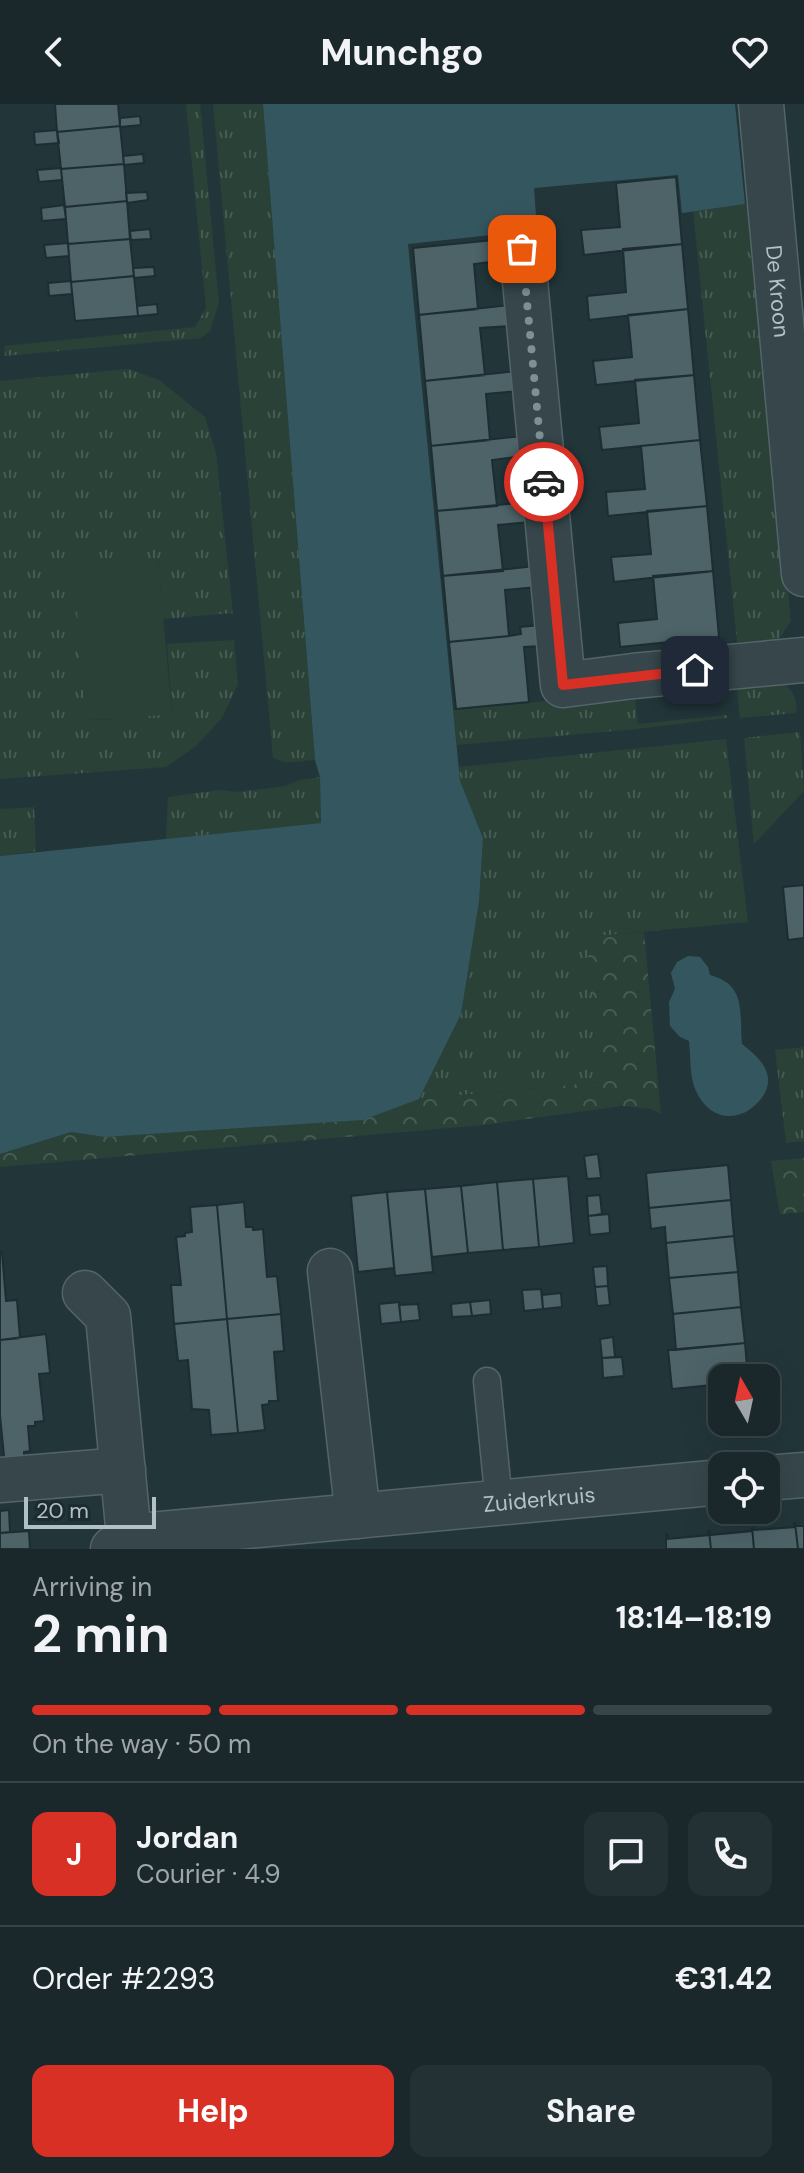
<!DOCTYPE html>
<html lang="en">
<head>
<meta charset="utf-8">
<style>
	body { margin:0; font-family:"DM Sans",sans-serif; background:#233034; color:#f1f3f6; height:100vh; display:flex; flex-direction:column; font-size:30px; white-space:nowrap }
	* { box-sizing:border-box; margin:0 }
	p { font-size:26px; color:#9fa6a9 }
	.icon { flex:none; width:44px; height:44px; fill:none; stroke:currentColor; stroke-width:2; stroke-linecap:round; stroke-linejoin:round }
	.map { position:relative; height:1445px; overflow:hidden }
	.drawer { display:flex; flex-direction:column; background:#1a282c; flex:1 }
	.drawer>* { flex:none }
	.needle { width:52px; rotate:351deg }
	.controls { position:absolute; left:708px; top:1260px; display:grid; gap:16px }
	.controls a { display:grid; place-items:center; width:72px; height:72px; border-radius:16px; background:#1a282c; box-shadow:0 8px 32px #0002,0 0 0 2px #384448; font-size:40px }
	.scale { position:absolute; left:24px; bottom:20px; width:132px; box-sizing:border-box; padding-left:8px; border:4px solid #b1c1c6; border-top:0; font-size:22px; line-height:28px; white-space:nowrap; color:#b1c1c6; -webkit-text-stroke:6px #1b2b2f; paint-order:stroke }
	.pin { position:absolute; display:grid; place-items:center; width:68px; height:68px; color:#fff; margin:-34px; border-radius:16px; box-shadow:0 4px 12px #0006 }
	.courier { position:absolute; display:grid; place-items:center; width:80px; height:80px; margin:-40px; border:6px solid #d93025; border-radius:50%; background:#fff; color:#222; box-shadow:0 2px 10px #0007 }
	.head em { font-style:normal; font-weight:700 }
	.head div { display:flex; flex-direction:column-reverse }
	.head { display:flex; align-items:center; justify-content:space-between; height:136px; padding:0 32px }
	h1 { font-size:52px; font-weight:700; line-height:60px }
	.bar { display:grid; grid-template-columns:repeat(4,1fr); gap:12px 8px; align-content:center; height:96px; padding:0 32px }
	.bar i { height:10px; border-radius:6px; background:#384448 }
	.bar .current { background:#d93025 }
	.bar p { grid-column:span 4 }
	.line { display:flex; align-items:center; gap:20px; padding:0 32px; border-top:2px solid #384448 }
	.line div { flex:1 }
	.round { display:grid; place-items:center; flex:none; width:84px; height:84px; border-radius:16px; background:#233034 }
	.action { display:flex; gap:16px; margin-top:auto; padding:16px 32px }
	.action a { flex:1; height:92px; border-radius:16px; background:#d93025; color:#fff; font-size:32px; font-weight:700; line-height:92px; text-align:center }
	.action a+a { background:#233034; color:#f1f3f6 }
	header { display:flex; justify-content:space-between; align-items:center; height:104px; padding:0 32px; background:#1a282c; font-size:36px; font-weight:700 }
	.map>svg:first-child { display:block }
	.grass { fill:url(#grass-tufts) }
	.forest { fill:url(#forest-crowns) }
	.park { fill:#294137 }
	.water { fill:#34575f }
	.building { fill:#4d6368; stroke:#1d2d31; stroke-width:2 }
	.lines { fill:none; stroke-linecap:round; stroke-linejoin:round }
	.lane-casing { stroke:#546468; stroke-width:29 }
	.street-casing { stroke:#546468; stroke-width:47 }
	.lane { stroke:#36464a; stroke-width:26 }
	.street { stroke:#36464a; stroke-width:44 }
	.done { stroke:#7f9095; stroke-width:8; stroke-dasharray:0 14.4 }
	.route { stroke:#d93025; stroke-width:10 }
	.labels { text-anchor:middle; stroke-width:7; stroke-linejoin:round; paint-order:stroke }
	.street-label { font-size:22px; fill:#b1c1c6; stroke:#1b2b2f }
</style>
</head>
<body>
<header><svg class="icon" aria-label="back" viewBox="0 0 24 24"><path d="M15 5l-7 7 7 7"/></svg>Munchgo<svg class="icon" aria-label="heart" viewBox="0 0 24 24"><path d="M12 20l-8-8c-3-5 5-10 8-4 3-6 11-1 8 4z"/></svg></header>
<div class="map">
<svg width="804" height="1445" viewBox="0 0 804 1445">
	<defs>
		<pattern id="grass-tufts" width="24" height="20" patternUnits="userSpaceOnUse" patternTransform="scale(2)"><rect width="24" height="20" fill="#294137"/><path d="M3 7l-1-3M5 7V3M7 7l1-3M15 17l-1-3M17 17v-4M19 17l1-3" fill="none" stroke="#465b52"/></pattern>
		<pattern id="forest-crowns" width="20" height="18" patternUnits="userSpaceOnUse" patternTransform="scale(2)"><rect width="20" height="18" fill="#294137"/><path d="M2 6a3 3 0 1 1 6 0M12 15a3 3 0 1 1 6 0" fill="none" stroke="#465b52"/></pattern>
	</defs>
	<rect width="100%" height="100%" fill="#22363a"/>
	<path class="grass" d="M 186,0 L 200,0 L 219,199 L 210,227 L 201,234 L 5,252 L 4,242 L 195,223 L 206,204 Z
		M 213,0 L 263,0 L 315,656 C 300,657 285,662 273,653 Z
		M 745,100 L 751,105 L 791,517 L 778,536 L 737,538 L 693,107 Z
		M 128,265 L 159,276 L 205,313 L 216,349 L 233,509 L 163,515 L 158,456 L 85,616 L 119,615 L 172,609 L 167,540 L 234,536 L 238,580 L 222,614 L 196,642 L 166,663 L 0,675 L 0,277 Z
		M 736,577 C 748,578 774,576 784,580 C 793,584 798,600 796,609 L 740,614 Z
		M 634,585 L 638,620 L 727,611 L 727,614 L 636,625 L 457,641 L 453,606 L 628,589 Z
		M 800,628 L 804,687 L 754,740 L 744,634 Z
		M 726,635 L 748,818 L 587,833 L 602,978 L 419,995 L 461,910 L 483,734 L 460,678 L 459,663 Z
		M 320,673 L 321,719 L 166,735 L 168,693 L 220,686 L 237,688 L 286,682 L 300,676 Z
		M 34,703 L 36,747 L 0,752 L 0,705 Z
		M 804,943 L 804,1037 L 786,1039 L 775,946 Z"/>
	<path class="forest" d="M 644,828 L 661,1010 L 650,1005 L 622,1002 L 483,1021 L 0,1063 L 0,1050 L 71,1028 L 105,1033 L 362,1016 L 419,995 L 602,978 L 586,833 Z
		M 804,1054 L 804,1108 L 780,1110 L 771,1057 Z"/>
	<path class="park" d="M 158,456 L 172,610 L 119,615 L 85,616 L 74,464 Z"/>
	<path class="water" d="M 263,0 L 735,0 L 745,100 L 682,109 L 678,71 L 534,84 L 537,126 L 408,140 L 460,677 L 483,734 L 479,797 L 461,910 L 419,995 L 363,1016 L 105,1033 L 71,1028 L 0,1050 L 0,752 L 321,719 L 320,673 L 315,656 Z
		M 688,852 L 700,853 L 708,863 L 710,871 C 747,881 739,908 742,940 C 753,949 766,959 768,974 C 769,981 765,991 760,996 C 739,1021 709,1016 696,987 C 689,972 691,953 689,937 L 680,933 L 670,922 L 669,898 L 675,885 L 671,869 L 677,858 Z"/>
	<path class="building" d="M 55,0 L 118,0 L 120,22 L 57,28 Z
		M 140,12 L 141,21 L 120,23 L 120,14 Z
		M 120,22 L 124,60 L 61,65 L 57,28 Z
		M 57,26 L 59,39 L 35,41 L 34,28 Z
		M 143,50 L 144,59 L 124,61 L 123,52 Z
		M 124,60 L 127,97 L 65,103 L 61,65 Z
		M 61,64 L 62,76 L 39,78 L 37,66 Z
		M 676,73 L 682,140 L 584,151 L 581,126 L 620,123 L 616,79 Z
		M 147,88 L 148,96 L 127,99 L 126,89 Z
		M 127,97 L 130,135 L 68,140 L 65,103 Z
		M 64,101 L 66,115 L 42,117 L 41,104 Z
		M 150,125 L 151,135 L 131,136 L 130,127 Z
		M 130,135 L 134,172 L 71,178 L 68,140 Z
		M 504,135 L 506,156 L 474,160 L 478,205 L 419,211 L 413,144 Z
		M 68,139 L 69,152 L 46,154 L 44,141 Z
		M 682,140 L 688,205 L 589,216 L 587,192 L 626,188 L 623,145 Z
		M 154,163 L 155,172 L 134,174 L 133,164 Z
		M 134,172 L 138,212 L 75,217 L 71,178 Z
		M 71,177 L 72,190 L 49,192 L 48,179 Z
		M 157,200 L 158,210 L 138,212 L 137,202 Z
		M 510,201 L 512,222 L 480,224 L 485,271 L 425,277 L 419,211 Z
		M 688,205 L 694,271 L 596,281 L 593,257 L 632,253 L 628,211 Z
		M 517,267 L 518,287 L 486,290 L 490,336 L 431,342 L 425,277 Z
		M 694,271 L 700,336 L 602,346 L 599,323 L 639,319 L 635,276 Z
		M 522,332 L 525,352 L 492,356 L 497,402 L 437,407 L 431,342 Z
		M 700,336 L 707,402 L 608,412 L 606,388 L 645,385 L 641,342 Z
		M 529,398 L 531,418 L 498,421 L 503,467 L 443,472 L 437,407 Z
		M 707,402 L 713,467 L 614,478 L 611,453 L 651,450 L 647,407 Z
		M 535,462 L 537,483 L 505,486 L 509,532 L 449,538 L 443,472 Z
		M 713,467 L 719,533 L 620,543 L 618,519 L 657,515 L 653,472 Z
		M 540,521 L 542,542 L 524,543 L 529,598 L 456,605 L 449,538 L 509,532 L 521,530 L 520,523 Z
		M 804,781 L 804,834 L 788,836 L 783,783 Z
		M 598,1050 L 601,1074 L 587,1075 L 584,1052 Z
		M 728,1061 L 731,1096 L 649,1104 L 646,1069 Z
		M 568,1072 L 574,1139 L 539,1143 L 533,1075 Z
		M 533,1075 L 539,1143 L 503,1146 L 497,1078 Z
		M 497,1078 L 503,1146 L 468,1149 L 461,1082 Z
		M 461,1082 L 468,1149 L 432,1153 L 425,1085 Z
		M 425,1085 L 433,1168 L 395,1172 L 387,1088 Z
		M 387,1088 L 394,1164 L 358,1168 L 351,1092 Z
		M 600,1091 L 602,1110 L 588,1112 L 587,1092 Z
		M 731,1096 L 734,1132 L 666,1139 L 665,1123 L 651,1125 L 649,1104 Z
		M 244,1098 L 246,1123 L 253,1123 L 253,1126 L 263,1125 L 267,1173 L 277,1172 L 281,1210 L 227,1215 L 217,1101 Z
		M 217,1101 L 227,1215 L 174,1220 L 171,1181 L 181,1181 L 176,1133 L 185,1132 L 185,1129 L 192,1128 L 190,1103 Z
		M 609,1110 L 610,1129 L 590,1131 L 588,1112 Z
		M 734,1132 L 738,1168 L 669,1174 L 666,1139 Z
		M 0,1148 L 2,1148 L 6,1197 L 17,1196 L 20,1234 L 0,1236 Z
		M 607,1162 L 608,1182 L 595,1183 L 593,1163 Z
		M 738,1168 L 741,1203 L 673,1210 L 669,1174 Z
		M 608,1182 L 610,1201 L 597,1202 L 595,1183 Z
		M 541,1185 L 543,1205 L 524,1207 L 522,1186 Z
		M 561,1189 L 562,1203 L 543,1205 L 542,1191 Z
		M 490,1196 L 491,1210 L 472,1212 L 470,1198 Z
		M 399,1198 L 401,1218 L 381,1220 L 379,1200 Z
		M 470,1198 L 472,1212 L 452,1213 L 451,1200 Z
		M 418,1200 L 420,1216 L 401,1218 L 399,1201 Z
		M 741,1203 L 745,1239 L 676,1246 L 673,1210 Z
		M 281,1210 L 284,1247 L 274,1248 L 278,1297 L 269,1297 L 269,1300 L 262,1301 L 265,1326 L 238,1329 L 227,1215 Z
		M 227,1215 L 238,1329 L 211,1331 L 209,1306 L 192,1305 L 188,1256 L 178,1257 L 174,1220 Z
		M 46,1230 L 50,1269 L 39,1270 L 44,1317 L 35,1318 L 35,1322 L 28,1322 L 30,1347 L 24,1348 L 25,1362 L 5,1363 L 0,1311 L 0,1236 Z
		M 613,1233 L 615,1253 L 602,1254 L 600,1235 Z
		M 745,1239 L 748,1274 L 722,1274 L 722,1280 L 672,1285 L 668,1246 Z
		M 622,1253 L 624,1272 L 603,1274 L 602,1254 Z
		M 9,1406 L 10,1428 L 0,1429 L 0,1407 Z
		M 794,1419 L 795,1419 L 798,1445 L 754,1445 L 752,1423 L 754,1426 L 795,1423 Z
		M 795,1419 L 797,1422 L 804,1422 L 804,1445 L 798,1445 Z
		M 752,1423 L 754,1445 L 711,1445 L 709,1427 L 711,1431 L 752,1427 Z
		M 29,1427 L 30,1445 L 0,1445 L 0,1429 Z
		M 708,1427 L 709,1427 L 711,1445 L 666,1445 L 666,1430 L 668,1431 L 668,1435 L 709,1431 Z"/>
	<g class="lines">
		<defs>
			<path id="lane" d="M 487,1277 L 499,1399"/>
			<g id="street">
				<path id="s1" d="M 761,0 L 804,470"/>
				<path d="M 522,145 L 563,581 L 633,572 L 804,556"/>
				<path d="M 330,1167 L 358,1412"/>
				<path d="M 85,1189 L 108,1212 L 129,1433"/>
				<path d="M 766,1374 L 804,1371"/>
				<path d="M 0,1376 L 123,1366"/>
				<path id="s2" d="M 113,1445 L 129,1433 L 722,1378"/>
			</g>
		</defs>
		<use href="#lane" class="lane-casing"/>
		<use href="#street" class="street-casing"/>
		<use href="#lane" class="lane"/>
		<use href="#street" class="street"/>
	</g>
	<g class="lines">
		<path class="done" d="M 522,145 L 544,378"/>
		<path class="route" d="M 544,378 L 563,581 L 695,566"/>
	</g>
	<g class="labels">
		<g class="street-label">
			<text dy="8" stroke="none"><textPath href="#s1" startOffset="188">De Kroon</textPath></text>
			<text dy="8" stroke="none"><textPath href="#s2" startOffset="432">Zuiderkruis</textPath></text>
		</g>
	</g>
</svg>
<div class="controls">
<a><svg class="needle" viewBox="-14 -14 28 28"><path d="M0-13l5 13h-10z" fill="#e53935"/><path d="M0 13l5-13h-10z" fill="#9fa6a9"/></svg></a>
<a><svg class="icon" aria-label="locate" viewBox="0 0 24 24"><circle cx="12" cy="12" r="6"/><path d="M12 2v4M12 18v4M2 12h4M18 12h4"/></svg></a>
</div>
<div class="scale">20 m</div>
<div class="pin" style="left:522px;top:145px;background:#ea580c"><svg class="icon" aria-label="bag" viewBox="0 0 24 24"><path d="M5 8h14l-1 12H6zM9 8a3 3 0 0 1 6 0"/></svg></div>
<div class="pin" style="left:695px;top:566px;background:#1f2937"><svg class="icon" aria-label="home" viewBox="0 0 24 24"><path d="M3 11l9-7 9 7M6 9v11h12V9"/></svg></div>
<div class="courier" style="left:544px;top:378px"><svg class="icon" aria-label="car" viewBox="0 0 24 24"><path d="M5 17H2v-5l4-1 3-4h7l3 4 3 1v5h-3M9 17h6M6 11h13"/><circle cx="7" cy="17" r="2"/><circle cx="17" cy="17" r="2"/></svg></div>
</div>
<section class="drawer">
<div class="head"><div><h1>2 min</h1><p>Arriving in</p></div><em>18:14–18:19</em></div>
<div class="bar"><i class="current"></i><i class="current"></i><i class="current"></i><i></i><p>On the way · 50 m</p></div>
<div class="line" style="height:144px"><b class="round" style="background:#d93025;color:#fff">J</b><div><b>Jordan</b><p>Courier · 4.9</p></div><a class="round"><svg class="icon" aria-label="chat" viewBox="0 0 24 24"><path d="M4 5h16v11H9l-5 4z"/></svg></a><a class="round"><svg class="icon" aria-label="phone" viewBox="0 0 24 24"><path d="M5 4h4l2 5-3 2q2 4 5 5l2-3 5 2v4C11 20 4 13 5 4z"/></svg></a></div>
<div class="line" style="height:104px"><div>Order #2293</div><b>€31.42</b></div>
<div class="action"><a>Help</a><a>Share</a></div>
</section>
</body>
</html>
